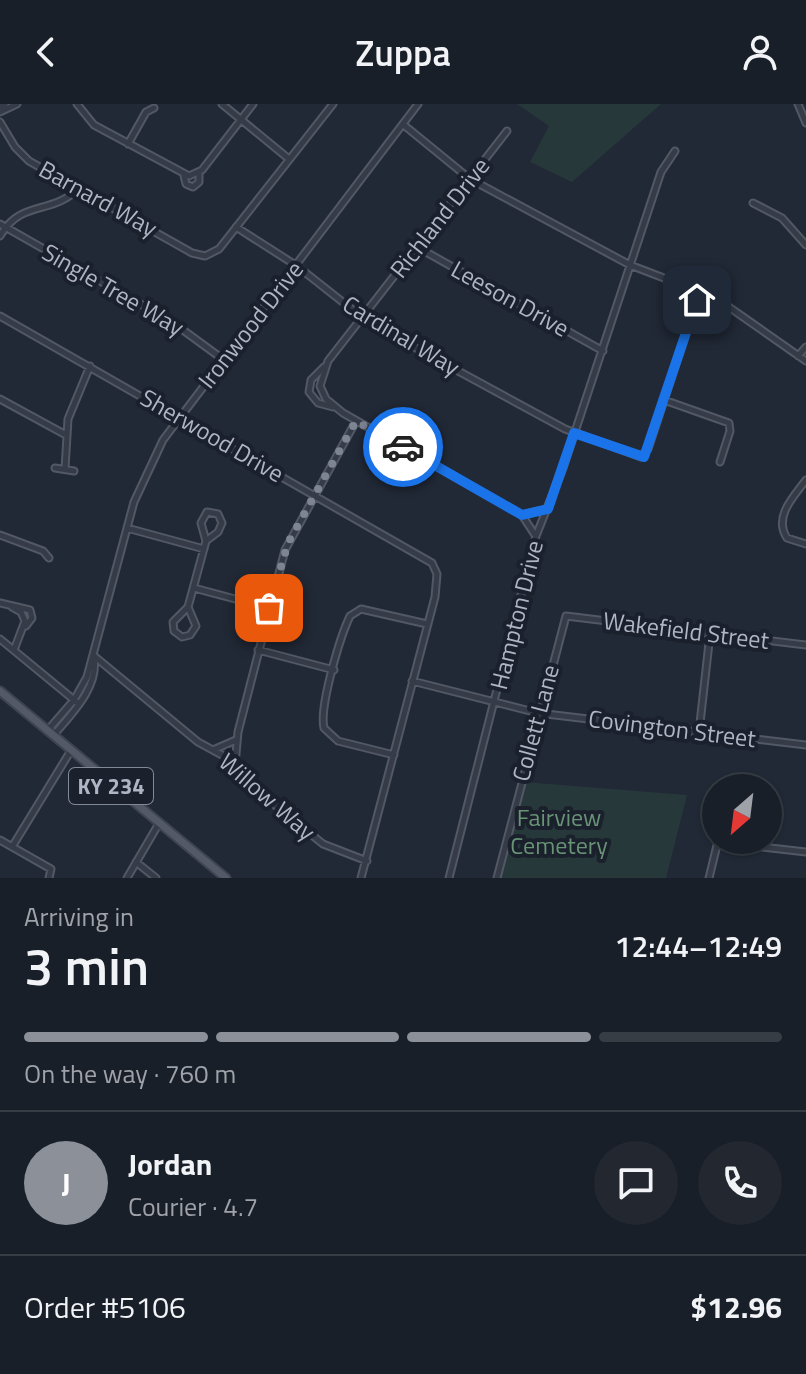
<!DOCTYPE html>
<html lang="en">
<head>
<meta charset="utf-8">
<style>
	body { margin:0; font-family:"Titillium Web",sans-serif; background:#222730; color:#f1f3f6; height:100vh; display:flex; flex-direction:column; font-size:30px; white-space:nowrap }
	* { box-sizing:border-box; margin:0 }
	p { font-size:26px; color:#9fa2a8 }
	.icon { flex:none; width:44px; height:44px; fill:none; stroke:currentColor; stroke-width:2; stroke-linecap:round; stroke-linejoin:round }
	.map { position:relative; height:774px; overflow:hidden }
	.side { display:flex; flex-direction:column; background:#191f28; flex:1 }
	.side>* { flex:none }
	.needle { width:52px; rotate:208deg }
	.tools { position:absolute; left:702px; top:670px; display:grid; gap:16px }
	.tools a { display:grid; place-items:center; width:80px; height:80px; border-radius:50%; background:#191f28; box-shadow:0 2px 6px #0004,0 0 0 2px #373d45; font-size:40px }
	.pin { position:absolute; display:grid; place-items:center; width:68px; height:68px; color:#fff; margin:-34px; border-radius:16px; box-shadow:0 4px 12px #0006 }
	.courier { position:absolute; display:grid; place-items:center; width:80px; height:80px; margin:-40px; border:6px solid #1a73e8; border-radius:50%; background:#fff; color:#222; box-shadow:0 2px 10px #0007 }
	.summary em { font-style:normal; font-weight:600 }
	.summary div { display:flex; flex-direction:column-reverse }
	.summary { display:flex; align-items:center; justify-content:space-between; height:136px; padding:0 24px }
	h1 { font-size:52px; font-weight:600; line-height:60px }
	.bar { display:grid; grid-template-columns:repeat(4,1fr); gap:12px 8px; align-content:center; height:96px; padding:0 24px }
	.bar i { height:10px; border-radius:6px; background:#373d45 }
	.bar .current { background:#8c9099 }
	.bar p { grid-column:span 4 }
	.line { display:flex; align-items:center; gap:20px; padding:0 24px; border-top:2px solid #373d45 }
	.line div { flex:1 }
	.round { display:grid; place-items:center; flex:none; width:84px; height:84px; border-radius:42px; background:#222730 }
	header { display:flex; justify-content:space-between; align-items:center; height:104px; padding:0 24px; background:#191f28; font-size:36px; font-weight:600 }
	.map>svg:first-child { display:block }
	.green { fill:#26383a }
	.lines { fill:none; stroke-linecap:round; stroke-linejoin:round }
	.minor-casing { stroke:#525865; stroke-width:9 }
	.major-casing { stroke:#3e4451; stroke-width:11 }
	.minor { stroke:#353b47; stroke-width:5 }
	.major { stroke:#535967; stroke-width:7 }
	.done { stroke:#7d8492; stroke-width:8; stroke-dasharray:0 14.4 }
	.route { stroke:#1a73e8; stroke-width:10 }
	.labels { text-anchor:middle; stroke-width:8; stroke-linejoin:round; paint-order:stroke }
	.shield { fill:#1a202c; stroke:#828896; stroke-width:2 }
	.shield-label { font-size:22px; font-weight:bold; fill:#afb5c4 }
	.street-label { font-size:24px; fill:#afb5c4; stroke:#1a202c }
	.park-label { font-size:24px; fill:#689375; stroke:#1a202c }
</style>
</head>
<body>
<header><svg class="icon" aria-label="back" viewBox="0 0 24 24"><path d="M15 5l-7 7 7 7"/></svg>Zuppa<svg class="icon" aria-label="person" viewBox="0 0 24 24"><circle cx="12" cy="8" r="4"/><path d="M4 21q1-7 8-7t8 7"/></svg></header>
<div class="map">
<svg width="806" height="774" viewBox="0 0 806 774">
	<rect width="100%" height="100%" fill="#212936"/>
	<path class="green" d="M 517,0 L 661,0 L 572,78 L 530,58 L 549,22 Z
		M 524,678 L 687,691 L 666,774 L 499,774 Z"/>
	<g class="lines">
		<defs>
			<path id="minor" d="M 77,0 L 94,21 L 189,72 L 202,66 L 253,0
				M 222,0 L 289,55
				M 798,0 L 806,19
				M 0,3 L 5,0
				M 0,8 L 17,0
				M 0,18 L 15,43 L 29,57 L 192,149 L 205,152 L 219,145 L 333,0
				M 405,22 L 470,75 L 630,161 L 716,194 L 806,257
				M 507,27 L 328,257 L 320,282 L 326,295 L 343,309 L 522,411 L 535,431
				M 128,40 L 146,8 L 154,4
				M 184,72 L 186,80 L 193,83 L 199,78 L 199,68
				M 753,99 L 782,114 L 806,141
				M 0,120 L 172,218 L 224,256
				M 236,123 L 297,162 L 368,218 L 565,325 L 641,353 L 648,345 L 700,187
				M 0,132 C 21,95 51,112 79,84
				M 417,143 L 603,247
				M 0,212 L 432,459 L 437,470 L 435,493 L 361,774
				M 798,252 L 806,243
				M 324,263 L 311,276 L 309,288 L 318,299 L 333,303
				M 0,295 L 66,331
				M 664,296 L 729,319 L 730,327 L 720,358
				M 55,364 L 74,367
				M 65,365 L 68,315 L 90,262
				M 806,376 C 794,392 773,413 787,434 L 806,440
				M 207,408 L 218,410 L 222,419 L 218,428 L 206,437 L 201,419 Z
				M 522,411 L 547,405
				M 127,424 L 204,445
				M 0,431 L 43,447 L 49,454
				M 194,484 L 269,504
				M 0,499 L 30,506 L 32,514 L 26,522
				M 12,503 L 21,508 L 25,517 L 14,546
				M 188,503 L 196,522 L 190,531 L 182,533 L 174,527 L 173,518 Z
				M 188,503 L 206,437
				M 0,535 L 79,600
				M 258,546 L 334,566
				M 94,552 L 198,638 L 231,656 L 276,702 L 323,740 L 367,757
				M 412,577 L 538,609 L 806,641
				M 48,626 L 74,596 L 87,573 L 134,398 L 163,336 L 418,0
				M 699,628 L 710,530
				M 53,632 C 71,610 99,584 94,553
				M 213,646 L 236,636
				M 394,651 L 338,637 L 324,624 C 319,603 340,533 350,512 L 361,505 L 427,520
				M 235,661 L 238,628 L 285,446 L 356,317
				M 0,736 L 51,765 L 49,774
				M 718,738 L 806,748
				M 12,743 L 70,648
				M 136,758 L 156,774
				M 127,774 L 158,721
				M 449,774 L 536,432 L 563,364 L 661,68 L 675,47
				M 497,774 L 566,512 L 806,541
				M 709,774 L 718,737"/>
			<path id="major" d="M 0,587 L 226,774"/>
		</defs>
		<use href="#minor" class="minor-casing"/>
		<use href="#major" class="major-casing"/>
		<use href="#minor" class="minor"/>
		<use href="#major" class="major"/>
	</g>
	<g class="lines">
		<path class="done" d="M 269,504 L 288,439 L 356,317 L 403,343"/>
		<path class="route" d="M 403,343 L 522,411 L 548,405 L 574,329 L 644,353 L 697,196"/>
	</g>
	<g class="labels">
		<rect class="shield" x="69" y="664" width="84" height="36" rx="6"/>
		<g class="shield-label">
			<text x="111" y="690">KY 234</text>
		</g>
		<g class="street-label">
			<text transform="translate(98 95) rotate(29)" y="8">Barnard Way</text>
			<text transform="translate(440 114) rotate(-52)" y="8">Richland Drive</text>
			<text transform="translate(113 186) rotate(30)" y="8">Single Tree Way</text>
			<text transform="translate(510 195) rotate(29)" y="8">Leeson Drive</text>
			<text transform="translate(251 221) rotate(-52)" y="8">Ironwood Drive</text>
			<text transform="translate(401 232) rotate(31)" y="8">Cardinal Way</text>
			<text transform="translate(212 332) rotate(30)" y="8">Sherwood Drive</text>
			<text transform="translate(517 511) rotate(-76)" y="8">Hampton Drive</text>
			<text transform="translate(686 527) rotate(7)" y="8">Wakefield Street</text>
			<text transform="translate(536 619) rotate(-75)" y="8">Collett Lane</text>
			<text transform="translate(672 625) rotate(7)" y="8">Covington Street</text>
			<text transform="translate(267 693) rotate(41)" y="8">Willow Way</text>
		</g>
		<g class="park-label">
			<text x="559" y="722">Fairview<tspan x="559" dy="28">Cemetery</tspan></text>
		</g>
	</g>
</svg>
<div class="tools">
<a><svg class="needle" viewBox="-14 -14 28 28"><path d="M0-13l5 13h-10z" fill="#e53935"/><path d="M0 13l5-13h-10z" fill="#9fa2a8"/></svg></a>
</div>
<div class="pin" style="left:269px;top:504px;background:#ea580c"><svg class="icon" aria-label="bag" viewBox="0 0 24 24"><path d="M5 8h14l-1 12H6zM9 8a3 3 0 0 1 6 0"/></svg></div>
<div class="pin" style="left:697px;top:196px;background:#1f2937"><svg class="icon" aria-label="home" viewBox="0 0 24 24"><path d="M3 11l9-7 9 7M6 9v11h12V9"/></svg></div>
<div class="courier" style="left:403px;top:343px"><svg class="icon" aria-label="car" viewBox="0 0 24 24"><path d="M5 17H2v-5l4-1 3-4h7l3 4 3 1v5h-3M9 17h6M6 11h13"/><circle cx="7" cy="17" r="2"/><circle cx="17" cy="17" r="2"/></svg></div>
</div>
<section class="side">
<div class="summary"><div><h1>3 min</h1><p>Arriving in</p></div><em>12:44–12:49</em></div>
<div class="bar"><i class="current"></i><i class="current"></i><i class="current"></i><i></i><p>On the way · 760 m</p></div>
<div class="line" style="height:144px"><b class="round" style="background:#8c9099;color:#fff">J</b><div><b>Jordan</b><p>Courier · 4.7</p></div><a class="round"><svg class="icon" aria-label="chat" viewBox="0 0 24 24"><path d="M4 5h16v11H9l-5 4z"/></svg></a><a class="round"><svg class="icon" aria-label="phone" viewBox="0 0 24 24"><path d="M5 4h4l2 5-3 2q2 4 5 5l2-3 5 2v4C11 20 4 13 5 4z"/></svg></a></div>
<div class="line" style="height:104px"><div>Order #5106</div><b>$12.96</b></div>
</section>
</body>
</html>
